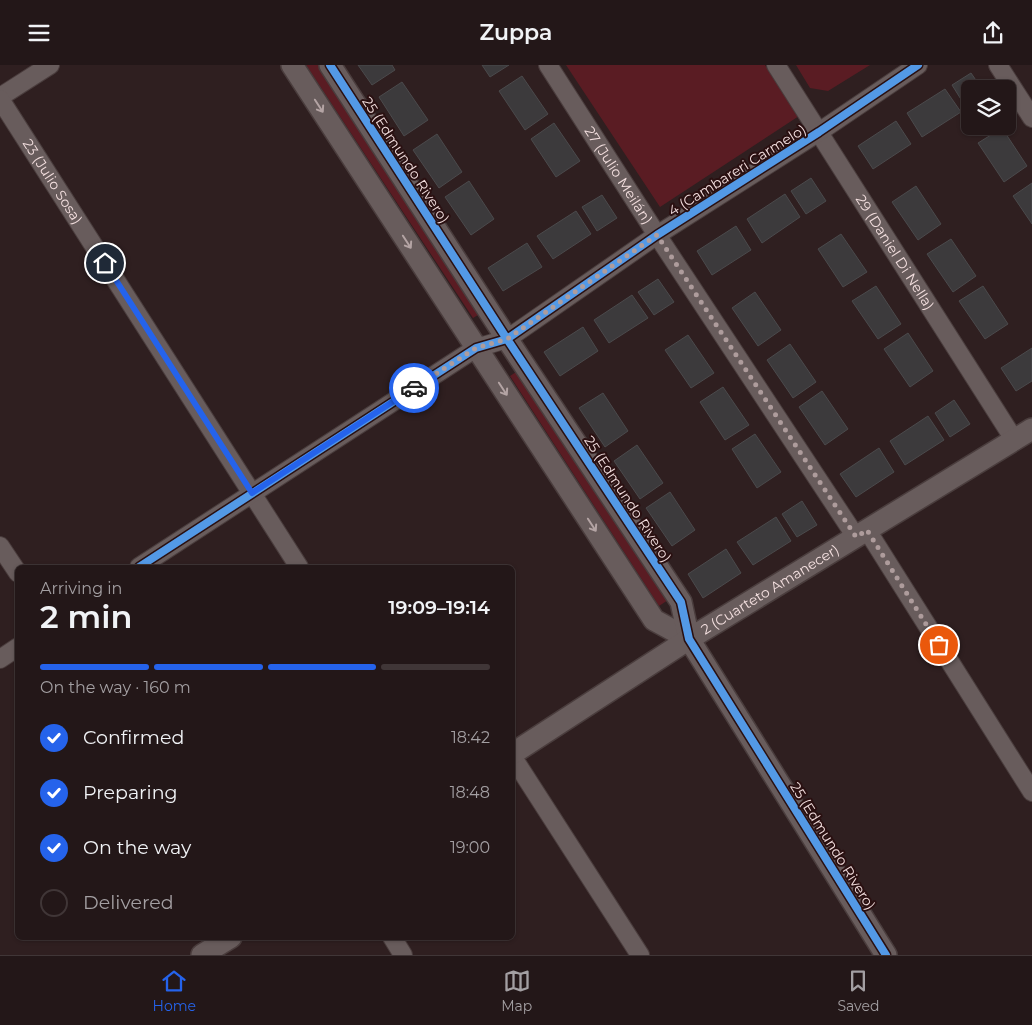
<!DOCTYPE html>
<html lang="en">
<head>
<meta charset="utf-8">
<style>
	body { margin:0; font-family:Montserrat,sans-serif; background:#2b2021; color:#f1f3f6; height:100vh; display:flex; flex-direction:column; font-size:19px; white-space:nowrap }
	* { box-sizing:border-box; margin:0 }
	p { font-size:16px; color:#a39fa2 }
	.icon { flex:none; width:28px; height:28px; fill:none; stroke:currentColor; stroke-width:2; stroke-linecap:round; stroke-linejoin:round }
	.map { position:relative; flex:1; overflow:hidden }
	.panel { position:absolute; left:15px; top:500px; width:500px; height:375px; display:flex; flex-direction:column; background:#231718; border-radius:8px; box-shadow:0 1px 4px #0004,0 0 0 1px #403637 }
	.panel>* { flex:none }
	.buttons { position:absolute; left:961px; top:15px; display:grid; gap:10px }
	.buttons a { display:grid; place-items:center; width:55px; height:55px; border-radius:8px; background:#231718; box-shadow:0 1px 4px #0004,0 0 0 1px #403637; font-size:25px }
	.pin { position:absolute; display:grid; place-items:center; width:42px; height:42px; color:#fff; margin:-21px; border:2px solid #fff; border-radius:50%; box-shadow:0 1px 5px #0007 }
	.courier { position:absolute; display:grid; place-items:center; width:50px; height:50px; margin:-25px; border:4px solid #2563eb; border-radius:50%; background:#fff; color:#222; box-shadow:0 1px 6px #0007 }
	.head em { font-style:normal; font-weight:600 }
	.head div { display:flex; flex-direction:column-reverse }
	.head { display:flex; align-items:center; justify-content:space-between; height:85px; padding:0 25px }
	h1 { font-size:32px; font-weight:600; line-height:38px }
	.bar { display:grid; grid-template-columns:repeat(4,1fr); gap:8px 5px; align-content:center; height:60px; padding:0 25px }
	.bar i { height:6px; border-radius:4px; background:#403637 }
	.bar .active { background:#2563eb }
	.bar p { grid-column:span 4 }
	ol { padding:0 25px; list-style:none }
	li { display:flex; align-items:center; gap:15px; height:55px }
	li p { margin-inline-start:auto }
	li .icon { padding:5px; border-radius:50%; background:#2563eb; color:#fff; stroke-width:4 }
	li:last-child { color:#a39fa2 }
	li i { width:28px; height:28px; border:2px solid #403637; border-radius:50% }
	header { display:flex; justify-content:space-between; align-items:center; height:65px; padding:0 25px; background:#231718; font-size:22px; font-weight:600 }
	.tab-bar { display:flex; justify-content:space-around; align-items:center; height:70px; border-top:1px solid #403637; background:#231718; font-size:14px; color:#a39fa2 }
	.tab-bar a { display:grid; justify-items:center; gap:2px }
	.tab-bar .active { color:#2563eb }
	.map>svg:first-child { display:block }
	.green { fill:#5a1c23 }
	.building { fill:#3c3a3c; stroke:#4b4a4c }
	.lines { fill:none; stroke-linecap:round; stroke-linejoin:round }
	.minor-casing { stroke:#4a3d3d; stroke-width:20 }
	.tertiary-casing { stroke:#4a3d3d; stroke-width:24 }
	.minor { stroke:#685c5c; stroke-width:18 }
	.tertiary { stroke:#685c5c; stroke-width:21 }
	.cycleway-casing { stroke:#2a1011; stroke-width:11 }
	.cycleway { stroke:#5399e6; stroke-width:8 }
	.oneway { stroke:#b4a4a4 }
	.done { stroke:#ae9c9c; stroke-width:5; stroke-dasharray:0 9 }
	.route { stroke:#2563eb; stroke-width:6 }
	.labels { text-anchor:middle; stroke-width:4; stroke-linejoin:round; paint-order:stroke }
	.street-label { font-size:14px; fill:#f3dfdf; stroke:#2a1011 }
</style>
</head>
<body>
<header><svg class="icon" aria-label="menu" viewBox="0 0 24 24"><path d="M4 6h16M4 12h16M4 18h16"/></svg>Zuppa<svg class="icon" aria-label="share" viewBox="0 0 24 24"><path d="M12 15V3M7 8l5-5 5 5M5 13v7h14v-7"/></svg></header>
<div class="map">
<svg width="1032" height="890" viewBox="0 0 1032 890">
	<rect width="100%" height="100%" fill="#2f1f20"/>
	<path class="green" d="M 306,0 L 320,0 L 483,247 L 473,253 Z
		M 566,0 L 765,0 L 799,51 L 660,142 Z
		M 796,0 L 870,0 L 828,26 L 810,23 Z
		M 519,305 L 668,535 L 659,541 L 510,311 Z"/>
	<path class="building" d="M 358,0 L 392,0 L 395,5 L 372,20 Z
		M 482,0 L 509,0 L 490,12 Z
		M 971,8 L 982,24 L 970,24 L 970,42 L 967,44 L 952,20 Z
		M 522,11 L 548,49 L 525,65 L 499,26 Z
		M 402,17 L 428,55 L 404,71 L 379,32 Z
		M 945,24 L 961,47 L 922,72 L 907,48 Z
		M 896,56 L 911,79 L 873,104 L 858,81 Z
		M 554,58 L 580,96 L 556,112 L 531,74 Z
		M 1002,63 L 1027,101 L 1004,117 L 978,78 Z
		M 437,69 L 462,107 L 439,123 L 413,85 Z
		M 811,113 L 826,136 L 806,149 L 791,126 Z
		M 469,116 L 494,154 L 471,170 L 445,132 Z
		M 1032,118 L 1032,159 L 1013,131 Z
		M 916,121 L 941,159 L 918,175 L 892,137 Z
		M 785,129 L 800,152 L 762,178 L 747,154 Z
		M 602,130 L 617,153 L 597,166 L 582,142 Z
		M 576,146 L 591,169 L 553,194 L 537,171 Z
		M 736,161 L 751,185 L 712,210 L 697,186 Z
		M 841,169 L 867,207 L 843,222 L 818,184 Z
		M 951,174 L 976,211 L 953,227 L 927,189 Z
		M 527,178 L 542,202 L 503,226 L 488,203 Z
		M 658,214 L 674,237 L 654,250 L 638,227 Z
		M 876,221 L 901,259 L 878,274 L 852,236 Z
		M 983,221 L 1008,259 L 985,274 L 959,236 Z
		M 755,227 L 781,265 L 758,281 L 732,243 Z
		M 632,230 L 648,253 L 609,278 L 594,255 Z
		M 583,262 L 598,286 L 560,311 L 544,287 Z
		M 908,268 L 933,306 L 910,322 L 884,284 Z
		M 688,270 L 714,308 L 691,323 L 665,285 Z
		M 790,279 L 816,317 L 793,333 L 767,295 Z
		M 1032,283 L 1032,316 L 1016,326 L 1001,303 Z
		M 723,322 L 749,360 L 725,375 L 700,337 Z
		M 822,326 L 848,364 L 825,380 L 799,342 Z
		M 603,328 L 628,366 L 605,382 L 579,343 Z
		M 954,335 L 970,359 L 950,372 L 935,348 Z
		M 928,351 L 944,375 L 905,400 L 890,376 Z
		M 755,369 L 781,407 L 757,423 L 732,384 Z
		M 637,380 L 663,418 L 640,434 L 614,396 Z
		M 879,383 L 894,407 L 856,432 L 840,409 Z
		M 670,427 L 695,465 L 672,481 L 646,443 Z
		M 802,436 L 817,460 L 797,472 L 782,449 Z
		M 776,452 L 791,476 L 753,500 L 737,477 Z
		M 726,484 L 741,508 L 703,533 L 688,509 Z"/>
	<g class="lines">
		<defs>
			<g id="minor">
				<path id="s1" d="M 548,0 L 657,170 L 856,472"/>
				<path id="s2" d="M 776,0 L 1015,376"/>
				<path d="M 998,0 L 1032,53"/>
				<path d="M 0,32 L 50,0"/>
				<path id="s3" d="M 0,34 L 299,502"/>
				<path d="M 867,465 L 1032,727"/>
				<path d="M 0,481 L 18,508"/>
				<path d="M 139,502 L 476,283 L 507,274 L 657,170 L 819,67 L 918,0"/>
				<path d="M 0,594 L 18,582"/>
				<path d="M 512,691 L 640,890"/>
				<path d="M 392,872 L 403,890"/>
			</g>
			<g id="tertiary">
				<path d="M 292,0 L 654,555 L 689,574"/>
				<path d="M 330,0 L 507,274 L 681,537 L 689,574 L 886,890"/>
				<path id="s4" d="M 512,689 L 689,574 L 1032,364"/>
				<path d="M 202,890 L 231,872"/>
			</g>
		</defs>
		<use href="#minor" class="minor-casing"/>
		<use href="#tertiary" class="tertiary-casing"/>
		<use href="#minor" class="minor"/>
		<use href="#tertiary" class="tertiary"/>
		<defs>
			<path id="cycleway" d="M 330,0 L 507,274 L 681,537 L 689,574 L 886,890
				M 139,502 L 476,283 L 507,274 L 657,170 L 819,67 L 918,0"/>
		</defs>
		<use href="#cycleway" class="cycleway-casing"/>
		<use href="#cycleway" class="cycleway"/>
	</g>
	<defs><path id="oneway-shaft" d="M-6 0H5M1.5-3L5.5 0L1.5 3" fill="none" stroke-width="1.6" stroke-linecap="round" stroke-linejoin="round" transform="scale(1.25)"/></defs>
	<g class="oneway">
		<use href="#oneway-shaft" transform="translate(319 41) rotate(57)"/>
		<use href="#oneway-shaft" transform="translate(407 177) rotate(57)"/>
		<use href="#oneway-shaft" transform="translate(503 324) rotate(57)"/>
		<use href="#oneway-shaft" transform="translate(592 460) rotate(57)"/>
	</g>
	<g class="lines">
		<path class="done" d="M 414,323 L 476,283 L 507,274 L 657,170 L 856,472 L 867,465 L 939,580"/>
		<path class="route" d="M 105,198 L 252,428 L 414,323"/>
	</g>
	<g class="labels">
		<g class="street-label">
			<text transform="translate(406 95) rotate(57)" y="5">25 (Edmundo Rivero)</text>
			<text transform="translate(737 105) rotate(-32)" y="5">4 (Cambareri Carmelo)</text>
			<text dy="5" stroke="none"><textPath href="#s1" startOffset="131">27 (Julio Meilán)</textPath></text>
			<text dy="5" stroke="none"><textPath href="#s3" startOffset="98">23 (Julio Sosa)</textPath></text>
			<text dy="5" stroke="none"><textPath href="#s2" startOffset="222">29 (Daniel Di Nella)</textPath></text>
			<text transform="translate(628 434) rotate(57)" y="5">25 (Edmundo Rivero)</text>
			<text dy="5" stroke="none"><textPath href="#s4" startOffset="306">2 (Cuarteto Amanecer)</textPath></text>
			<text transform="translate(833 781) rotate(58)" y="5">25 (Edmundo Rivero)</text>
		</g>
	</g>
</svg>
<div class="buttons">
<a><svg class="icon" aria-label="layers" viewBox="0 0 24 24"><path d="M12 4l9 5-9 5-9-5zM3 14l9 5 9-5"/></svg></a>
</div>
<div class="pin" style="left:939px;top:580px;background:#ea580c"><svg class="icon" aria-label="bag" viewBox="0 0 24 24"><path d="M5 8h14l-1 12H6zM9 8a3 3 0 0 1 6 0"/></svg></div>
<div class="pin" style="left:105px;top:198px;background:#1f2937"><svg class="icon" aria-label="home" viewBox="0 0 24 24"><path d="M3 11l9-7 9 7M6 9v11h12V9"/></svg></div>
<div class="courier" style="left:414px;top:323px"><svg class="icon" aria-label="car" viewBox="0 0 24 24"><path d="M5 17H2v-5l4-1 3-4h7l3 4 3 1v5h-3M9 17h6M6 11h13"/><circle cx="7" cy="17" r="2"/><circle cx="17" cy="17" r="2"/></svg></div>
<section class="panel">
<div class="head"><div><h1>2 min</h1><p>Arriving in</p></div><em>19:09–19:14</em></div>
<div class="bar"><i class="active"></i><i class="active"></i><i class="active"></i><i></i><p>On the way · 160 m</p></div>
<ol>
<li><svg class="icon" aria-label="check" viewBox="0 0 24 24"><path d="M5 12l5 5 9-10"/></svg>Confirmed<p>18:42</p></li>
<li><svg class="icon" aria-label="check" viewBox="0 0 24 24"><path d="M5 12l5 5 9-10"/></svg>Preparing<p>18:48</p></li>
<li><svg class="icon" aria-label="check" viewBox="0 0 24 24"><path d="M5 12l5 5 9-10"/></svg>On the way<p>19:00</p></li>
<li><i></i>Delivered</li>
</ol>
</section>
</div>
<nav class="tab-bar">
<a class="active"><svg class="icon" aria-label="home" viewBox="0 0 24 24"><path d="M3 11l9-7 9 7M6 9v11h12V9"/></svg>Home</a>
<a><svg class="icon" aria-label="map" viewBox="0 0 24 24"><path d="M3 6l6-2 6 2 6-2v14l-6 2-6-2-6 2zM9 4v14M15 6v14"/></svg>Map</a>
<a><svg class="icon" aria-label="saved" viewBox="0 0 24 24"><path d="M7 4h10v16l-5-4-5 4z"/></svg>Saved</a>
</nav>
</body>
</html>
